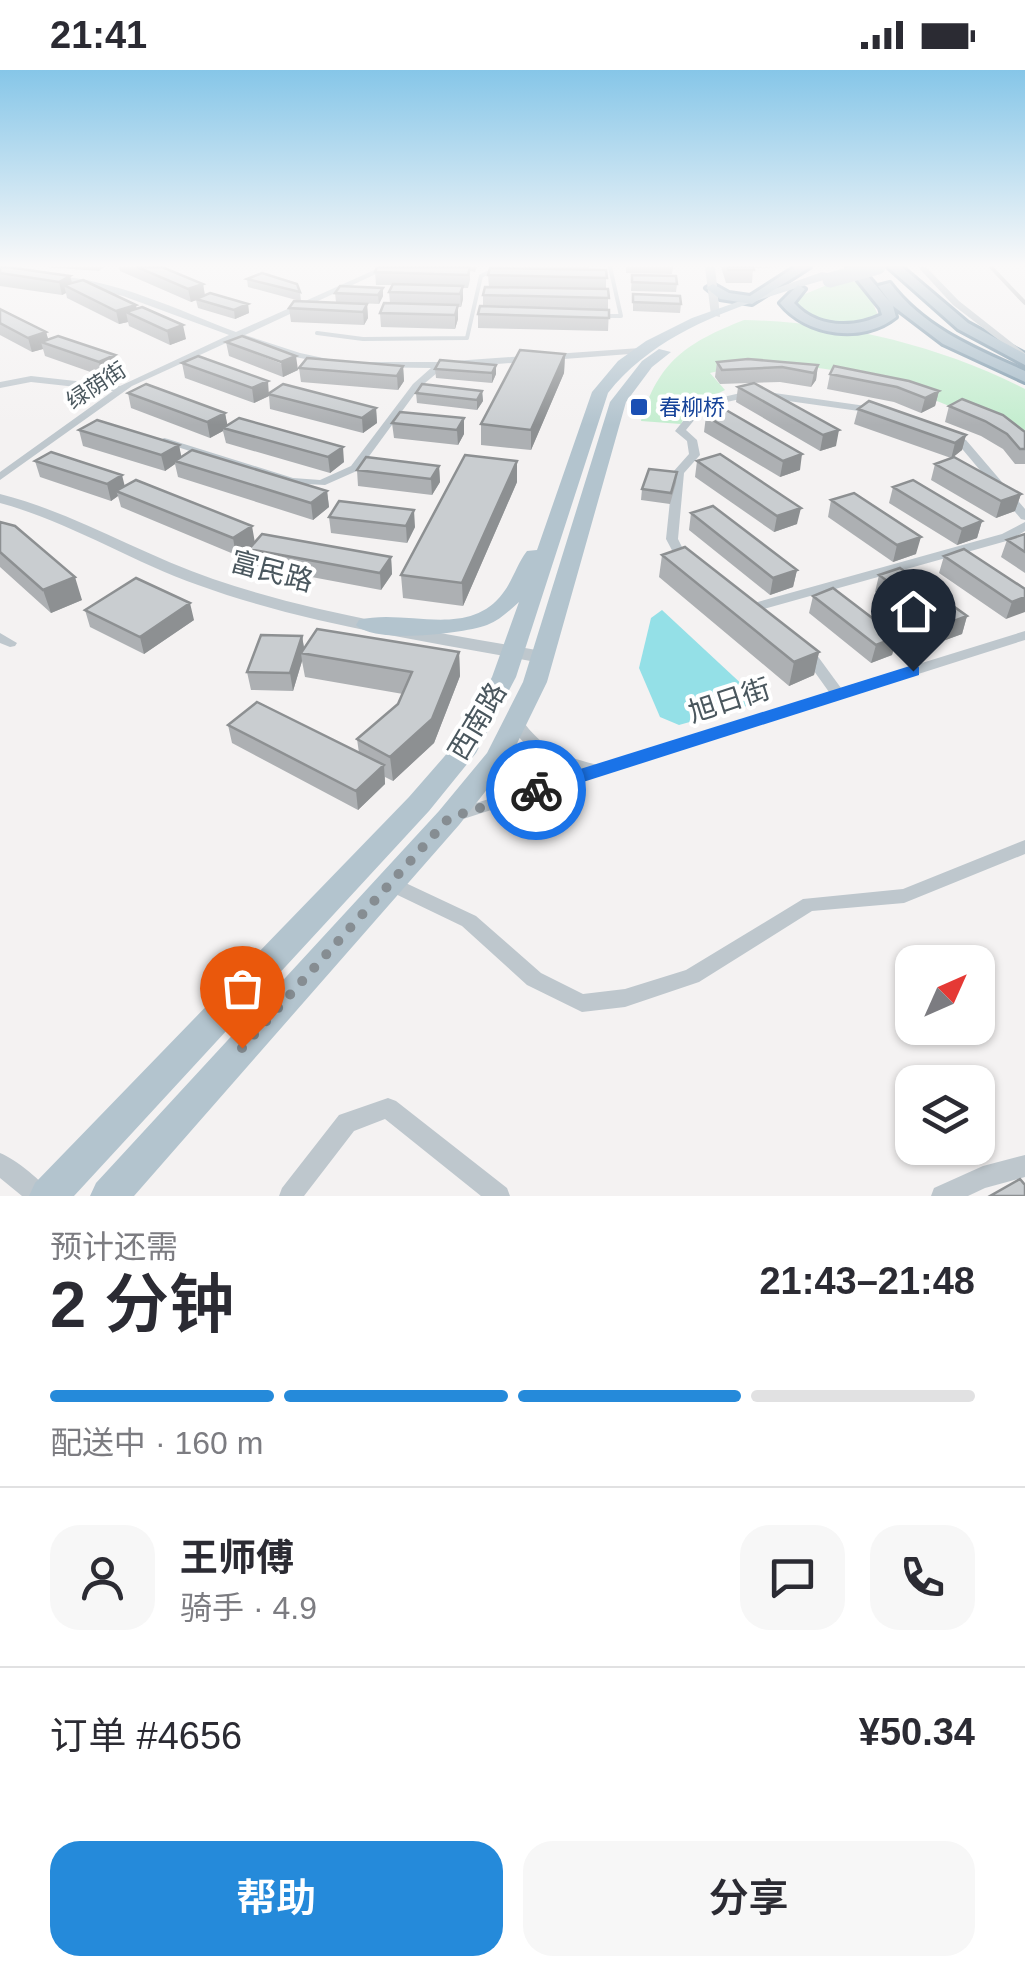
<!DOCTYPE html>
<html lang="zh">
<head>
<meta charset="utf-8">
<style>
	body { margin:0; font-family:Arial,"Noto Sans SC",sans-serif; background:#f7f7f7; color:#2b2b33; height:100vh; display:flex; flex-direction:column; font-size:38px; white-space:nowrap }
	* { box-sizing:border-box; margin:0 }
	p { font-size:32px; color:#7c7c81 }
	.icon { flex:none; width:55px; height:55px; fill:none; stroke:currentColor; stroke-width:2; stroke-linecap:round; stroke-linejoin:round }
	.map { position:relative; height:1126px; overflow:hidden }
	.drawer { display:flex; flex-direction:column; background:#fff; flex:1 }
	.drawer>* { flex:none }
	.needle { width:65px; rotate:45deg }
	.fabs { position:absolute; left:895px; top:875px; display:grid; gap:20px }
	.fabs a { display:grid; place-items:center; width:100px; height:100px; border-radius:20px; background:#fff; box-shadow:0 2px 8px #0004; font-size:50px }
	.pin { position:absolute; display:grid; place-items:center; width:85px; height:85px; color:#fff; margin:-102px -42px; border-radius:50% 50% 50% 0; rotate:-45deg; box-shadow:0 0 10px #0007 }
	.pin .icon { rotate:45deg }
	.courier { position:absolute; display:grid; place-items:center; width:100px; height:100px; margin:-50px; border:8px solid #1a73e8; border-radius:50%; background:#fff; color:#222; box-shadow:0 2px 12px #0007 }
	.headline em { font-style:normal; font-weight:600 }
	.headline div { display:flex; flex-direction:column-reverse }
	.headline { display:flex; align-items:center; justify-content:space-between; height:170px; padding:0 50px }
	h1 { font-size:65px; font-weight:600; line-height:75px }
	.bar { display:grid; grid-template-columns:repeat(4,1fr); gap:15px 10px; align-content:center; height:120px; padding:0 50px }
	.bar i { height:12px; border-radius:8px; background:#e1e1e2 }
	.bar .selected { background:#258ada }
	.bar p { grid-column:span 4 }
	.line { display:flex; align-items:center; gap:25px; padding:0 50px; border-top:2px solid #e1e1e2 }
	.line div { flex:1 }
	.round { display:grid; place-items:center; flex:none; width:105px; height:105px; border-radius:30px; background:#f7f7f7 }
	.action { display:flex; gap:20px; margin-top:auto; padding:20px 50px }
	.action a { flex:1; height:115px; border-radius:30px; background:#258ada; color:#fff; font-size:40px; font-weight:600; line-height:115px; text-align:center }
	.action a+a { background:#f7f7f7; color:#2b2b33 }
	.status { display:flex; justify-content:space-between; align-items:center; height:70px; padding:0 50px; background:#fff; direction:ltr }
	.status svg { height:28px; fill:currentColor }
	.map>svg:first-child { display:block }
	.green { fill:#c4edcf }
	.water { fill:#94e0e7 }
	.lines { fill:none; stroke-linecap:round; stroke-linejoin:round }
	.trunk-casing { stroke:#7895a8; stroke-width:6 }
	.service { stroke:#bec7cd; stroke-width:4 }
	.minor { fill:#bec7cd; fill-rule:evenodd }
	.tertiary { fill:#bec7cd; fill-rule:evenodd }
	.primary { fill:#b3c4ce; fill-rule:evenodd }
	.trunk { fill:#a0b7c5; fill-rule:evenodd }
	.rail { stroke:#b4b8bb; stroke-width:4 }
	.primary-bridge { stroke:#b3c4ce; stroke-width:15 }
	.wall { fill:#adb0b3 }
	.shaded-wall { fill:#8d9092 }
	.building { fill:#c9cdd0; stroke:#8d9092; stroke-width:2.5 }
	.route { fill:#1a73e8 }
	.done { stroke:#868d92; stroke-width:10; stroke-dasharray:0 18 }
	.transit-dot { fill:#1a4fb4; stroke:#fff; stroke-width:4 }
	.labels { text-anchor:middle; stroke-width:8; stroke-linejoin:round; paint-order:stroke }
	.far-street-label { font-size:22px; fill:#4a575e; stroke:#fff }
	.far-transit-label { font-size:22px; fill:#164399; stroke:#fff; text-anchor:start }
	.street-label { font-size:28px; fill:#4a575e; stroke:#fff }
</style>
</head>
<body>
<div class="status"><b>21:41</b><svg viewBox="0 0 49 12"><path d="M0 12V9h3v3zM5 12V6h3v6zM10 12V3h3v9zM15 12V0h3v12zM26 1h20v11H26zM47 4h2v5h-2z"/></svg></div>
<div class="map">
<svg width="1025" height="1126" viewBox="0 0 1025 1126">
	<rect width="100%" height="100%" fill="#f4f2f2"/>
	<path class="green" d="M 844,208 L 865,216 L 878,245 C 848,260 822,254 794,236 L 793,229 Z
		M 744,250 C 841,252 938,275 1025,319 L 1025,374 C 938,324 812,275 710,303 L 725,320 L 690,337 L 681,354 L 641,351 C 658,291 688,272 744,250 Z"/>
	<path class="water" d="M 662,540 L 761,632 L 679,655 L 660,647 L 639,598 L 651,548 Z"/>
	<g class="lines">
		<defs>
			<path id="trunk" d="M 795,197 L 810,197 L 752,234 L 720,229 L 706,218 L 713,214 L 729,223 L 750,226 Z
				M 847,197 L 860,197 L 890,232 L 878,216 L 890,213 C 924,258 974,278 1025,301 L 1025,312 L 943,274 L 893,236 L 896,247 C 863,274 806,266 780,233 L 798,215 L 805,219 L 794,233 C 816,258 853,259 882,245 L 880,238 Z
				M 888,197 L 902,197 L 968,253 L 1025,284 L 1025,295 L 958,259 Z"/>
		</defs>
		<use href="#trunk" class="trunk-casing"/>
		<path class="service" d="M 604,246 L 621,246 L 610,197
			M 317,263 L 363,269 L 467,268 L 481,206 L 500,197"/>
		<path class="minor" d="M 381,197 L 391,197 L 245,265 L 300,283 L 337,291 L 337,295 L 295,287 L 237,268 L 132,316 L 0,410 L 0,402 L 113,321 L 31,312 L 0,318 L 0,312 L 31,306 L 120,316 L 229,265 L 123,226 L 52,210 L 52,206 C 113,208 180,241 236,262 Z
			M 918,197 L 926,197 L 959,231 L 1025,283 L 1025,290 L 953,235 Z
			M 640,278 L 645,281 L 643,283 L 443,298 L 419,318 L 359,400 L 325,415 L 288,413 L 159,371 L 164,368 L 168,369 L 293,408 L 320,410 L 351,396 L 413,314 L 431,298 L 361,297 L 356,294 L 358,292 L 440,292 Z
			M 753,320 L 873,337 L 878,340 L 873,343 L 753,326 L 705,337 L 686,360 L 697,370 L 700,385 L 684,403 L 678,469 L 683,479 L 697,491 L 695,494 L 687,494 L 674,484 L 666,469 L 673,402 L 689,384 L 687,371 L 675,361 L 698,333 Z
			M 950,365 L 966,370 L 1025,439 L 1025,450 L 1021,449 L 958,374 L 945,368 Z
			M 1025,452 L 1025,461 L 1010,470 L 757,541 L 747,541 L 745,538 L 747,535 L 1002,464 Z
			M 1025,561 L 1025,570 L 460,750 L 454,752 L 448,750 L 446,746 L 448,742 L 576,701 C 547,694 528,681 511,657 L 508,653 L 511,649 L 521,649 C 544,680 562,686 598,695 L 829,622 L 799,580 L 801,577 L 811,577 L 841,618 Z
			M 0,563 L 17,573 L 15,576 L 10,577 L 0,573 Z
			M 1025,770 L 1025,784 L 904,833 L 812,841 L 699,912 L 625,937 L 582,942 L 527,915 L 462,856 L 383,818 L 380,813 L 383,808 L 389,806 L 395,808 L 476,846 L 541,903 L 583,924 L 625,919 L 686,900 L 803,829 L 903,819 Z
			M 388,1028 L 396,1031 L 507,1118 L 510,1126 L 481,1126 L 385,1049 L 354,1061 L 304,1126 L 279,1126 L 282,1118 L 339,1045 Z
			M 0,1083 C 15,1089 45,1112 51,1126 L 22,1126 L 0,1108 Z
			M 1025,1085 L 1025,1107 L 985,1118 L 968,1126 L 931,1126 L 934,1118 L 983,1096 Z"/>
		<path class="tertiary" d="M 705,197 L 715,197 L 720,247 L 711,245 Z
			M 0,424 C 75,443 140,484 213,509 C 319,545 432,561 542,581 L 551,587 L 542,593 C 427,571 308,555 198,515 C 130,491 70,452 0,433 Z"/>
		<path class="primary" d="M 822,202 L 827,203 L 827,209 C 749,232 660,257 608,323 L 516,607 L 476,683 L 429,741 L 74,1126 L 29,1126 L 35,1113 L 409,727 L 457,672 L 492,607 L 519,532 C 509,541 500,550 487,555 C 462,564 375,574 356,555 L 359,550 C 406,538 468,570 503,523 C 513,510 517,494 527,481 L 537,480 L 592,322 L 618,291 L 646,271 L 692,248 Z
			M 659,279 L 671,282 L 652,297 L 626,332 L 547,612 L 507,694 L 459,755 L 134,1126 L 90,1126 L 96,1113 L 439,741 L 487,683 L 523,612 L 610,332 L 642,291 Z"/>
		<use href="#trunk" class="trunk"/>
		<path class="rail" d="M 991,197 L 1025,233"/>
		<path class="primary-bridge" d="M 830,210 L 878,197"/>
	</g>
	<path class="wall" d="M 0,197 L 70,206 L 72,213 L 137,239 L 186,269 L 170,275 L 129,256 L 128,252 L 119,254 L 67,228 L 66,223 L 62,225 L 0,216 Z
		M 45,197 L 104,197 L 99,201 Z
		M 119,197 L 162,197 L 203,214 L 205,225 L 248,234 L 249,243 L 235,249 L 198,238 L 196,230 L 191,232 L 120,201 Z
		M 377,197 L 477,197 L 475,202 L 470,201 L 470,210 L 468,218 L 463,218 L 463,229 L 461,237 L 458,237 L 458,249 L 455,259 L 381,257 L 380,243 L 390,233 L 389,222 L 392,215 L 376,215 L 375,202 Z
		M 525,197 L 589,197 L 589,200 L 606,200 L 606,219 L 608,219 L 608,240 L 609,240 L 608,261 L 478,258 L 478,244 L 483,236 L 483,225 L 489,217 L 488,205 L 525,199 Z
		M 626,197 L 673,197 L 672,204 L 626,203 Z
		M 721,197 L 782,197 L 753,198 L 752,213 L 726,213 Z
		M 632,205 L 677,214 L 676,222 L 631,221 Z
		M 247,209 L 300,222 L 301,231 L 367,234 L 368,248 L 364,255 L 291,252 L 289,238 L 300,231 L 248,217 Z
		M 383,218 L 383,226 L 379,234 L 336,232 L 335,223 Z
		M 633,224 L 681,234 L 680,243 L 633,241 Z
		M 0,239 L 46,262 L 48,270 L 115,285 L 119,299 L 102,306 L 45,286 L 43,279 L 32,282 L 0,265 Z
		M 226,272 L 298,300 L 283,307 L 229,286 Z
		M 565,284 L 564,303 L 531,380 L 481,375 L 481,354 Z
		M 717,292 L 818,295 L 816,310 L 811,317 L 780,312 L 720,314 L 715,307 Z
		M 182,293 L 269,323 L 376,338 L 377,353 L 363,363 L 270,339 L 269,326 L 254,333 L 185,308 Z
		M 403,296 L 404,311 L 398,320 L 301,312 L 299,298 Z
		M 435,299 L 496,304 L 492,313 L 436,308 Z
		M 830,304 L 939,321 L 935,336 L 921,343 L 894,332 L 827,319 Z
		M 754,313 L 836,376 L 820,381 L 736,332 L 738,317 Z
		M 482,321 L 483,331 L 477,340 L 417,333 L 416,323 Z
		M 128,323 L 225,343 L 227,355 L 344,392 L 330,403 L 226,373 L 223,361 L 210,368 L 131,338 Z
		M 949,336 L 1025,362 L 1025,394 L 1015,394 L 1003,379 L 981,366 L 945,352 Z
		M 858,339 L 966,365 L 962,380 L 951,388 L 1021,424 L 1015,441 L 996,448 L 931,410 L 935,394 L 951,388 L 854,354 Z
		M 706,346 L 800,400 L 780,407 L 704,362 Z
		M 464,348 L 464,364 L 458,375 L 394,368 L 392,353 Z
		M 79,360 L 179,375 L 181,387 L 327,421 L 329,437 L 313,450 L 178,407 L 175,394 L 165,401 L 83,376 Z
		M 35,391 L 125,416 L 255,472 L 391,487 L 392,504 L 381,520 L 252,496 L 249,479 L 253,475 L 236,485 L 121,437 L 118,426 L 111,431 L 40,407 Z
		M 517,391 L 517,412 L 463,536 L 403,528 L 401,505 Z
		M 697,391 L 797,454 L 774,462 L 695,407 Z
		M 439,396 L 440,412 L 432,425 L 358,416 L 357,400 Z
		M 677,402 L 676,413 L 670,434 L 641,430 L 642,419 Z
		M 893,417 L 982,451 L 977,468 L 957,475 L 889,433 Z
		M 831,430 L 916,484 L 893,492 L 828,447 Z
		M 691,443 L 797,500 L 793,517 L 770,525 L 689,460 Z
		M 329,447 L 415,457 L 407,473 L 331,463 Z
		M 0,452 L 82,530 L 51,543 L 0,497 Z
		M 1025,464 L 1025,503 L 1001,487 L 1007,470 Z
		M 662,485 L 819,582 L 814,605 L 789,616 L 659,507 Z
		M 944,486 L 1025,519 L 1006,549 L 939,503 Z
		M 879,505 L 967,546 L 962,564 L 940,572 L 875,522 Z
		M 813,526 L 897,567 L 892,585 L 871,593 L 809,543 Z
		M 85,540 L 194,550 L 144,584 L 90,557 Z
		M 302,566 L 304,579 L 459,582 L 460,606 L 434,673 L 393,711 L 385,707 L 385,714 L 358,740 L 232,673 L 228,655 L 359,683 L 357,669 L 398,634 L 403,624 L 305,607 L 302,591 L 293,621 L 251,620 L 247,602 Z"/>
	<path class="shaded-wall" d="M 70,206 L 74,219 L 64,215 L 66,223 L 62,225 L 59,212 Z
		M 203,214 L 205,227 L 191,232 L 188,219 Z
		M 463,216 L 463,229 L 461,237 L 460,224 Z
		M 383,218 L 383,226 L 379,234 L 378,225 Z
		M 248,234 L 249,243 L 235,249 L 234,240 Z
		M 367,234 L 368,248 L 364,255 L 363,242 Z
		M 136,235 L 139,248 L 126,242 L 128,252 L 119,254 L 116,241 Z
		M 458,235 L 458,249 L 455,259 L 455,245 Z
		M 183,255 L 186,269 L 170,275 L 167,261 Z
		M 46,262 L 50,275 L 41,272 L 43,279 L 32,282 L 28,268 Z
		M 565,284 L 564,303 L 531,380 L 531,360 Z
		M 115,285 L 119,299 L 102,306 L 99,292 Z
		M 296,286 L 298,300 L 283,307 L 281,292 Z
		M 496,295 L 496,304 L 492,313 L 492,303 Z
		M 818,295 L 816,310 L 811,317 L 814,303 Z
		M 403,296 L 404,311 L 398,320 L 397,306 Z
		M 268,311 L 269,326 L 254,333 L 252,318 Z
		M 482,321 L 483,331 L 477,340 L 477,330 Z
		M 939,321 L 935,336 L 921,343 L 925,328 Z
		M 376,338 L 377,353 L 363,363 L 362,348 Z
		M 225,343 L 228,358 L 223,358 L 223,361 L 210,368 L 207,352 Z
		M 464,348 L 464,364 L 458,375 L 457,360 Z
		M 839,360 L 836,376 L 820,381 L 823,365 Z
		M 966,365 L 962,380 L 951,389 L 955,373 Z
		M 179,375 L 182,390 L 175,391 L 175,394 L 165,401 L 161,385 Z
		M 343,377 L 344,392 L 330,403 L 328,387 Z
		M 802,384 L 800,400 L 780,407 L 783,391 Z
		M 517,391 L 517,412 L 463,536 L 462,513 Z
		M 439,396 L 440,412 L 432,425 L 431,409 Z
		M 122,405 L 126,421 L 116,421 L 118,426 L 111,431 L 107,414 Z
		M 327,421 L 329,437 L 313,450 L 311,433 Z
		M 1021,424 L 1015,441 L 996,448 L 1001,431 Z
		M 801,438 L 797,454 L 774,462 L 777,446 Z
		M 414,440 L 415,457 L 407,473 L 406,456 Z
		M 982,451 L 977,468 L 957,475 L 962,459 Z
		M 252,456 L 255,473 L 236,485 L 233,468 Z
		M 921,467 L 916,484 L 893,492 L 897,475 Z
		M 391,487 L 392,504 L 381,520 L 380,503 Z
		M 797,500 L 793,517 L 770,525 L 773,508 Z
		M 75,507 L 82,530 L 51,543 L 43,520 Z
		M 1025,527 L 1025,542 L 1006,549 L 1012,532 Z
		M 190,533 L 194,550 L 144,584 L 140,567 Z
		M 967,546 L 962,564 L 940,572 L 946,554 Z
		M 302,566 L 305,583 L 301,583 L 302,591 L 293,621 L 290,603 Z
		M 897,567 L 892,585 L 871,593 L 876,575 Z
		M 459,582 L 460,606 L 434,673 L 393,711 L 390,687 Z
		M 819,582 L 814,605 L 789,616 L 794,592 Z
		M 384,695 L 385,714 L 358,740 L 356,721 Z"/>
	<path class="building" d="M 0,197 L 7,197 L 70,206 L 59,212 L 0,203 Z
		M 137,197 L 162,197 L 203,214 L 188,219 Z
		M 377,197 L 470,197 L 468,205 L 375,202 Z
		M 727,197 L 753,197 L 754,200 L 728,200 Z
		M 490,198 L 606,200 L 607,208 L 488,205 Z
		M 262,203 L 297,214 L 300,222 L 247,209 Z
		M 632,205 L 676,206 L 677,214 L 632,212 Z
		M 83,210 L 136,235 L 116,241 L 64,215 Z
		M 393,214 L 463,216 L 460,224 L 389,222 Z
		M 340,216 L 383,218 L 378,225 L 335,223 Z
		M 485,217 L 608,219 L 609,228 L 483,225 Z
		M 210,223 L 248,234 L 234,240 L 196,229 Z
		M 633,224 L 680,226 L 681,234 L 633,232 Z
		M 294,231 L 367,234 L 363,242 L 289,238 Z
		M 384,233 L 458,235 L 455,245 L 380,243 Z
		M 480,236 L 609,240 L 609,248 L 478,244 Z
		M 142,237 L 183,255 L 167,261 L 126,242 Z
		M 0,239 L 46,262 L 28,268 L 0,253 Z
		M 58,266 L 115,285 L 99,292 L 41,272 Z
		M 242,266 L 296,286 L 281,292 L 226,272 Z
		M 520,280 L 565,284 L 531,360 L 481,354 Z
		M 198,286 L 268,311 L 252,318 L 182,293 Z
		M 307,288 L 403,296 L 397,306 L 299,298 Z
		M 748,289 L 818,295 L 814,303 L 782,297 L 722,300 L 717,292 Z
		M 440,290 L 496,295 L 492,303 L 435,299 Z
		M 834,296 L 909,311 L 939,321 L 925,328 L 897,317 L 830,304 Z
		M 754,313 L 839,360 L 823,365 L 738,317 Z
		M 146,314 L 225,343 L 207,352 L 128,323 Z
		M 283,314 L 376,338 L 362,348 L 268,324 Z
		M 422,314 L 482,321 L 477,330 L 416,323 Z
		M 962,329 L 1003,345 L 1025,362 L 1025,379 L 1020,379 L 1007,364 L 985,351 L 949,336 Z
		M 869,331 L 966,365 L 955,373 L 858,339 Z
		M 726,340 L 802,384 L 783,391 L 706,346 Z
		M 400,342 L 464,348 L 457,360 L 392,353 Z
		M 239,348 L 343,377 L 328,387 L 223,358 Z
		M 97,350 L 179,375 L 161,385 L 79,360 Z
		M 192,380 L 327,421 L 311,433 L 175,391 Z
		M 51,382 L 122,405 L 107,414 L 35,391 Z
		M 720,384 L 801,438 L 777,446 L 697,391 Z
		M 465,385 L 517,391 L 462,513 L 401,505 Z
		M 366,387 L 439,396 L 431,409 L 357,400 Z
		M 954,387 L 1021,424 L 1001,431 L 935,394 Z
		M 649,399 L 677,402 L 671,423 L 642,419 Z
		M 136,410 L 252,456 L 233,468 L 116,421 Z
		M 913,410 L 982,451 L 962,459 L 893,417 Z
		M 854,423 L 921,467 L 897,475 L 831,430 Z
		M 339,431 L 414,440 L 406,456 L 329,447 Z
		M 713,436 L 797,500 L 773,508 L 691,443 Z
		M 0,452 L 15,456 L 75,507 L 43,520 L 0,482 Z
		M 262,464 L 391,487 L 380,503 L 249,479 Z
		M 1025,464 L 1025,482 L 1007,470 Z
		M 685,477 L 819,582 L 794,592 L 662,485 Z
		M 964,479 L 1025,519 L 1025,527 L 1012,532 L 944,486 Z
		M 900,498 L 967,546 L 946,554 L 879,505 Z
		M 136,508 L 190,533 L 140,567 L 85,540 Z
		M 833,518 L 897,567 L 876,575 L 813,526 Z
		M 317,559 L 459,582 L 432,649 L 390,687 L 357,669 L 398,634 L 412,602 L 301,583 Z
		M 261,565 L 302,566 L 290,603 L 247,602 Z
		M 257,632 L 384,695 L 356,721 L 228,655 Z
		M 1020,1109 L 1025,1115 L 1025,1126 L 990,1126 Z"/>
	<linearGradient id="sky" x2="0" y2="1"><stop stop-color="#86c6e8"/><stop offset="0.55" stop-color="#faf9f9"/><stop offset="1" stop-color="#faf9f9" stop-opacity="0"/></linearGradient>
	<rect width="1025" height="355" fill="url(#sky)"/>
	<path class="route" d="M 913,595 L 919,597 L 919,605 L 536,727 L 526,720 L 529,715 Z"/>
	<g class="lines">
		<path class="done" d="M 242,978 L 449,748 L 536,720"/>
	</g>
	<rect class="transit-dot" x="629" y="327" width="20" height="20" rx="5"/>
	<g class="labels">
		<g class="far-street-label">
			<text transform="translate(96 315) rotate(-33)" y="8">绿荫街</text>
		</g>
		<g class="far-transit-label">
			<text x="659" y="345">春柳桥</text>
		</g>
		<g class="street-label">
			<text transform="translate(272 501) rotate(15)" y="10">富民路</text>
			<text transform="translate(729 630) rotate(-18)" y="10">旭日街</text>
			<text transform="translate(477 651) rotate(-59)" y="10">西南路</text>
		</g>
	</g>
</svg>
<div class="fabs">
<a><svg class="needle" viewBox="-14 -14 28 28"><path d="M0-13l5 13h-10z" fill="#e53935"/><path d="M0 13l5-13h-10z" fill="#7c7c81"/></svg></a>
<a><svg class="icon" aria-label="layers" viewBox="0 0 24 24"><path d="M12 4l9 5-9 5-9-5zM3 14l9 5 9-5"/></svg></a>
</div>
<div class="pin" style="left:242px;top:978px;background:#ea580c"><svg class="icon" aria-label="bag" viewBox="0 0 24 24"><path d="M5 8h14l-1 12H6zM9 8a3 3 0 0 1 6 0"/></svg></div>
<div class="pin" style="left:913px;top:601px;background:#1f2937"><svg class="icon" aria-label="home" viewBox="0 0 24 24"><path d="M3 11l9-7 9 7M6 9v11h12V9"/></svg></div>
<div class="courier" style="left:536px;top:720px"><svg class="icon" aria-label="bike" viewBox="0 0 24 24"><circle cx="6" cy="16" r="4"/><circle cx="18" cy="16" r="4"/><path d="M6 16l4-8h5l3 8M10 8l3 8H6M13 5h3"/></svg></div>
</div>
<section class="drawer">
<div class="headline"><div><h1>2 分钟</h1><p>预计还需</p></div><em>21:43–21:48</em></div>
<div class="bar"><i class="selected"></i><i class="selected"></i><i class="selected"></i><i></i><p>配送中 · 160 m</p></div>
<div class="line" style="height:180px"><a class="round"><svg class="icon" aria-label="person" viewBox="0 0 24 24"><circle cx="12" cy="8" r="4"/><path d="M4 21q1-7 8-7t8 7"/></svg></a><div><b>王师傅</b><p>骑手 · 4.9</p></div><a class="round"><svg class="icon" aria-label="chat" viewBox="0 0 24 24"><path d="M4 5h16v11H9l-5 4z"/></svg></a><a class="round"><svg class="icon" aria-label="phone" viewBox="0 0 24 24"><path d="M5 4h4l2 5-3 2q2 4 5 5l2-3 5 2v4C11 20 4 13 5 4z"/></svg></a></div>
<div class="line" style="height:130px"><div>订单 #4656</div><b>¥50.34</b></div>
<div class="action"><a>帮助</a><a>分享</a></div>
</section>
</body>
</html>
